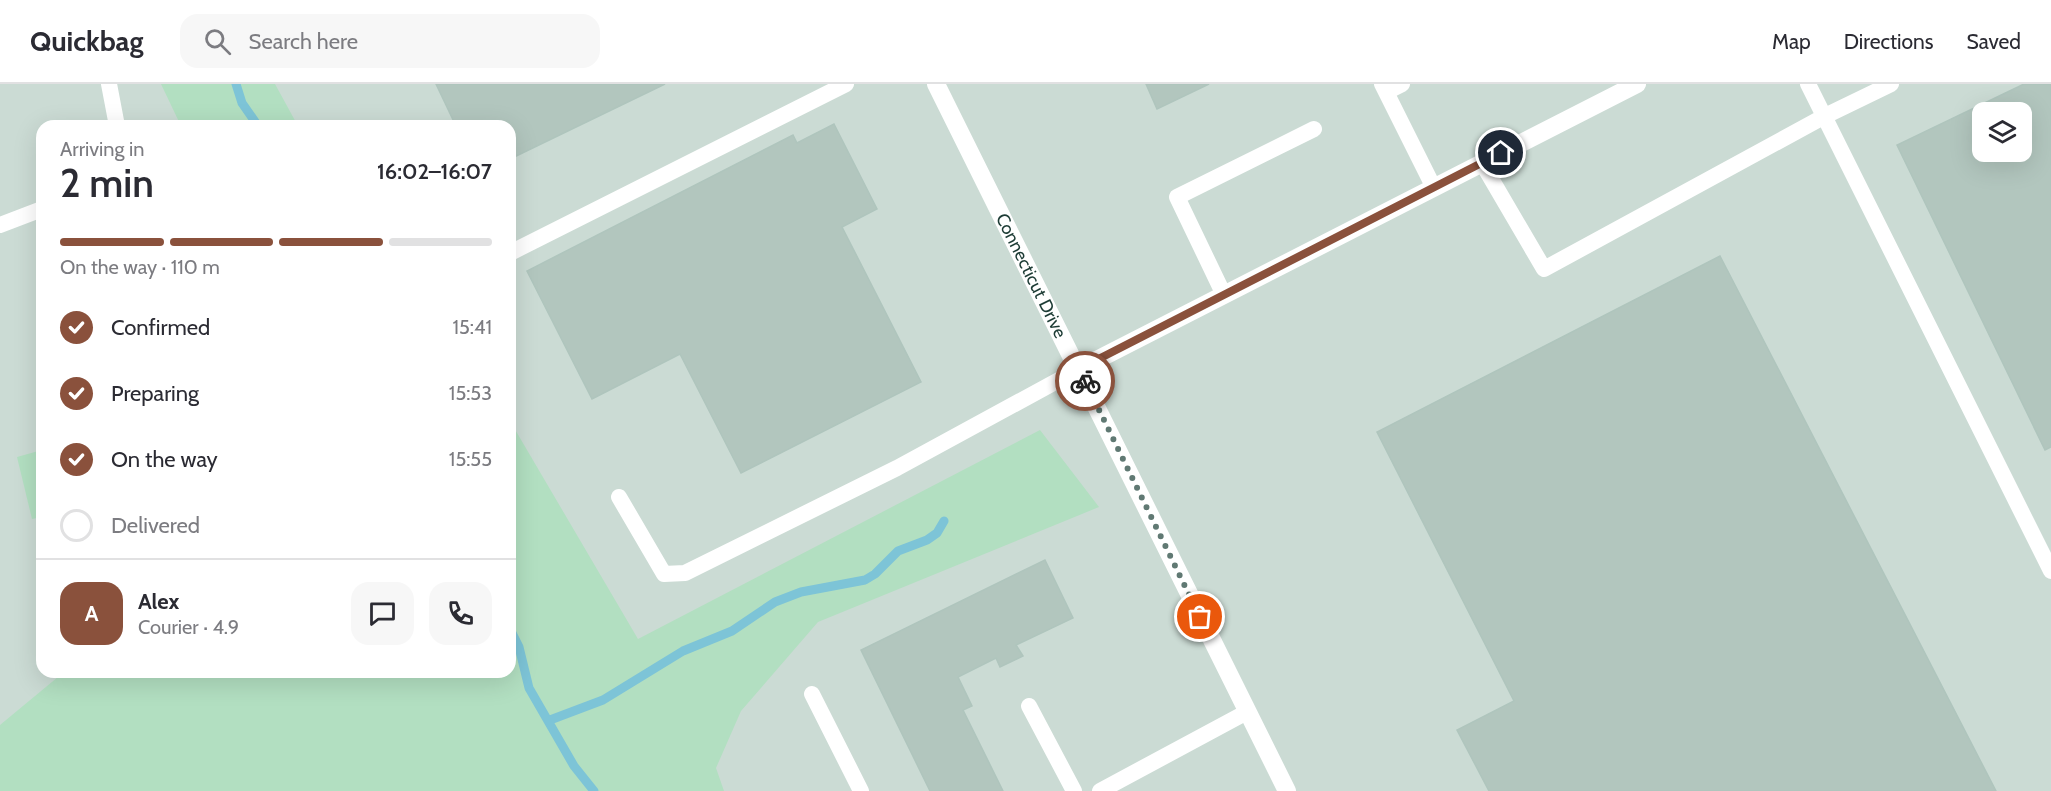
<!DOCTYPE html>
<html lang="en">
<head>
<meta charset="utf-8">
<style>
	body { margin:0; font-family:Cabin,sans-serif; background:#f7f7f7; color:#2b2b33; height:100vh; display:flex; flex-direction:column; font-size:22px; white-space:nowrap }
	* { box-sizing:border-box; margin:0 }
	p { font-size:20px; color:#7c7c81 }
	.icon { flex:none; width:33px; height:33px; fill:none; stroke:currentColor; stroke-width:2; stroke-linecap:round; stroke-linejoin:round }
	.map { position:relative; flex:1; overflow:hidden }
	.drawer { position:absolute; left:36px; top:36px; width:480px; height:558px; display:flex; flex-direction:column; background:#fff; border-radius:18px; box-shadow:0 6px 24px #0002 }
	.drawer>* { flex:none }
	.tools { position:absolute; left:1972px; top:18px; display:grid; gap:12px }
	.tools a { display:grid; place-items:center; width:60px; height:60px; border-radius:12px; background:#fff; box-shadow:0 6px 24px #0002; font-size:30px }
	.pin { position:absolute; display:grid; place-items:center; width:51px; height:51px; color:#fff; margin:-26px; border:3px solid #fff; border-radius:50%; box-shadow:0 2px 6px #0007 }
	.courier { position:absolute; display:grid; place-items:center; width:60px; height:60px; margin:-30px; border:4px solid #8a513c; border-radius:50%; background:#fff; color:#222; box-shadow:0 2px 8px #0007 }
	.headline em { font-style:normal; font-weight:600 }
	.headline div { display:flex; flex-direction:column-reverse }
	.headline { display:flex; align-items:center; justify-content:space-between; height:102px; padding:0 24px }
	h1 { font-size:39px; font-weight:600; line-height:45px }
	.bar { display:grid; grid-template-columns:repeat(4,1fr); gap:9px 6px; align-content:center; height:72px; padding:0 24px }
	.bar i { height:8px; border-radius:4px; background:#e1e1e2 }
	.bar .current { background:#8a513c }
	.bar p { grid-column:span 4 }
	.line { display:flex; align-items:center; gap:15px; padding:0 24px; border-top:2px solid #e1e1e2 }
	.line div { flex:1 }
	.round { display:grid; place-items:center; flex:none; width:63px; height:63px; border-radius:18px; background:#f7f7f7 }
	ol { padding:0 24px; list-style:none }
	li { display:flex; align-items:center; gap:18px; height:66px }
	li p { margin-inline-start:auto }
	li .icon { padding:6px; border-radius:50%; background:#8a513c; color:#fff; stroke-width:4 }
	li:last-child { color:#7c7c81 }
	li i { width:33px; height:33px; border:3px solid #e1e1e2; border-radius:50% }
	header { display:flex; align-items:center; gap:36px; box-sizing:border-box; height:84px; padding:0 30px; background:#fff; border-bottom:2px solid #e1e1e2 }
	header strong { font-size:28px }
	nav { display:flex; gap:33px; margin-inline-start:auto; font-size:21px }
	.search { width:420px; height:54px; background:#f7f7f7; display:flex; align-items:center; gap:15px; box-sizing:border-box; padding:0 21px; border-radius:18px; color:#7c7c81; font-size:22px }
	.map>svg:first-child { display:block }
	.built { fill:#cbdbd4; fill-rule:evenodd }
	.green { fill:#b2dfc1 }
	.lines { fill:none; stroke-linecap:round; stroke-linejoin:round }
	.stream { stroke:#7dc4d7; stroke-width:9 }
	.building { fill:#b2c6be; stroke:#afc5bd; stroke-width:1.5; fill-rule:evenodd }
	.service { stroke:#fff; stroke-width:16 }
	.minor { stroke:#fff; stroke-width:18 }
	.done { stroke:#607973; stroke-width:6; stroke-dasharray:0 10.8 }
	.route { stroke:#8a513c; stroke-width:8 }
	.labels { text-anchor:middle; stroke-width:4.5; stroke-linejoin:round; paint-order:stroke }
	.street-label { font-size:18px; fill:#1d3c35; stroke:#edf7f3 }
</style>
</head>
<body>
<header>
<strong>Quickbag</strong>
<div class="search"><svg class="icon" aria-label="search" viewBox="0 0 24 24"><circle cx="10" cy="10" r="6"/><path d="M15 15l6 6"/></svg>Search here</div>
<nav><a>Map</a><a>Directions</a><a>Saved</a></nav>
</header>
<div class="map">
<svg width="2051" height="707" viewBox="0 0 2051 707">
	<rect width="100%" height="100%" fill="#ddebe5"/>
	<path class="built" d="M 0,0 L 2051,0 L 2051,707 L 0,707 ZM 1983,28 L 2022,28 L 2022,68 L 1983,68 ZM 42,42 L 510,42 L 510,588 L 42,588 Z"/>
	<path class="green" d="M 161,0 L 275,0 L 298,42 L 181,42 Z
		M 510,337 L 638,555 L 1040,346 L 1099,423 L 818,538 L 741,627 L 716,684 L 724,707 L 0,707 L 0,641 L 64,588 L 510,588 Z
		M 42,366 L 42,433 L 32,435 L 17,373 Z"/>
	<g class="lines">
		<path class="stream" d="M 236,0 L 242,19 L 258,42
			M 510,545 L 519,563 L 529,604 L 574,682 L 594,707
			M 550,636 L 603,616 L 683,567 L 732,547 L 775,518 L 801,508 L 865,496 L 875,490 L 898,467 L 927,456 L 937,449 L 944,437"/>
	</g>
	<path class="building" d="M 436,0 L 665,0 L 510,75 L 510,42 L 456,42 Z
		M 1146,0 L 1209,0 L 1157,25 Z
		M 2024,0 L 2051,0 L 2051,363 L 2045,366 L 1897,61 ZM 1983,28 L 2022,28 L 2022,68 L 1983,68 Z
		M 834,40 L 877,125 L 842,143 L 921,298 L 741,389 L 680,270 L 592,315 L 527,187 L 793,51 L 797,59 Z
		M 1720,172 L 1996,707 L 1489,707 L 1457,646 L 1514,617 L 1377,348 Z
		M 1045,476 L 1073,534 L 1016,561 L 1023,572 L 1000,583 L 996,574 L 958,593 L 972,622 L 963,626 L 1003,707 L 930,707 L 861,566 Z"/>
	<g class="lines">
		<path class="service" d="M 109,0 L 117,42
			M 1382,0 L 1434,104
			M 1808,0 L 2051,487
			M 1386,8 L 1402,0
			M 1482,79 L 1544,185 L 1825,32 L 1891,0
			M 0,141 L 42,125
			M 510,169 L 846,0
			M 1224,211 L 1177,113 L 1314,45
			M 619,413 L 664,490 L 685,489 L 897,384 L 1079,285
			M 812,610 L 861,707
			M 1029,622 L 1074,707
			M 1100,707 L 1247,628"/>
		<g class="minor">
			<path id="s1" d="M 936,0 L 1287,707"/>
			<path d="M 1079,285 L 1637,0"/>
		</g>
	</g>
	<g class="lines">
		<path class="done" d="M 1085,297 L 1200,533"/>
		<path class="route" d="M 1085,297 L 1079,285 L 1501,69"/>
	</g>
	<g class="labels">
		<g class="street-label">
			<text dy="6" stroke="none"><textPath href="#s1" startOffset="214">Connecticut Drive</textPath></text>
		</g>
	</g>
</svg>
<div class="tools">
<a><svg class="icon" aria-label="layers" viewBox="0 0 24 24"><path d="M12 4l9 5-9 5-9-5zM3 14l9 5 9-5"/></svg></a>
</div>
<div class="pin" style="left:1200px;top:533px;background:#ea580c"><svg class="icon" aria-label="bag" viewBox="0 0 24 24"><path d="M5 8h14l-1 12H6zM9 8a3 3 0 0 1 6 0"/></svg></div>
<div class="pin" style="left:1501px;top:69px;background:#1f2937"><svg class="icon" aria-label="home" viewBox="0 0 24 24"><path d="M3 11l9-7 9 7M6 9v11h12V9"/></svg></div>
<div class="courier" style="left:1085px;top:297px"><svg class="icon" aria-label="bike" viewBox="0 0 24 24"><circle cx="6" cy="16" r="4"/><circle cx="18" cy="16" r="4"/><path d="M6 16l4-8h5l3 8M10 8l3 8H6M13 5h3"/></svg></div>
<section class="drawer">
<div class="headline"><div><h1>2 min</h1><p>Arriving in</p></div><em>16:02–16:07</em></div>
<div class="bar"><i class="current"></i><i class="current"></i><i class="current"></i><i></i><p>On the way · 110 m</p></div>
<ol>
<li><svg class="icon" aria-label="check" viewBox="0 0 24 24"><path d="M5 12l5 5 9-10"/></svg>Confirmed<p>15:41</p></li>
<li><svg class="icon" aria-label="check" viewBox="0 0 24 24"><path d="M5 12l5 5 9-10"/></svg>Preparing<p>15:53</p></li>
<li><svg class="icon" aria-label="check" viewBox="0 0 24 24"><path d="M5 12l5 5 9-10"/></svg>On the way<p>15:55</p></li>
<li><i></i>Delivered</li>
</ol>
<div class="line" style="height:108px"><b class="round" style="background:#8a513c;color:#fff">A</b><div><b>Alex</b><p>Courier · 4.9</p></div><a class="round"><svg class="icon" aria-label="chat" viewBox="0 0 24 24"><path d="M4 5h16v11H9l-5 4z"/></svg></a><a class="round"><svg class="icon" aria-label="phone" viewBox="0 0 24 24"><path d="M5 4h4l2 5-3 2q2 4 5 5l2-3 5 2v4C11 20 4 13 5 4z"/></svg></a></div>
</section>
</div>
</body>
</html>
